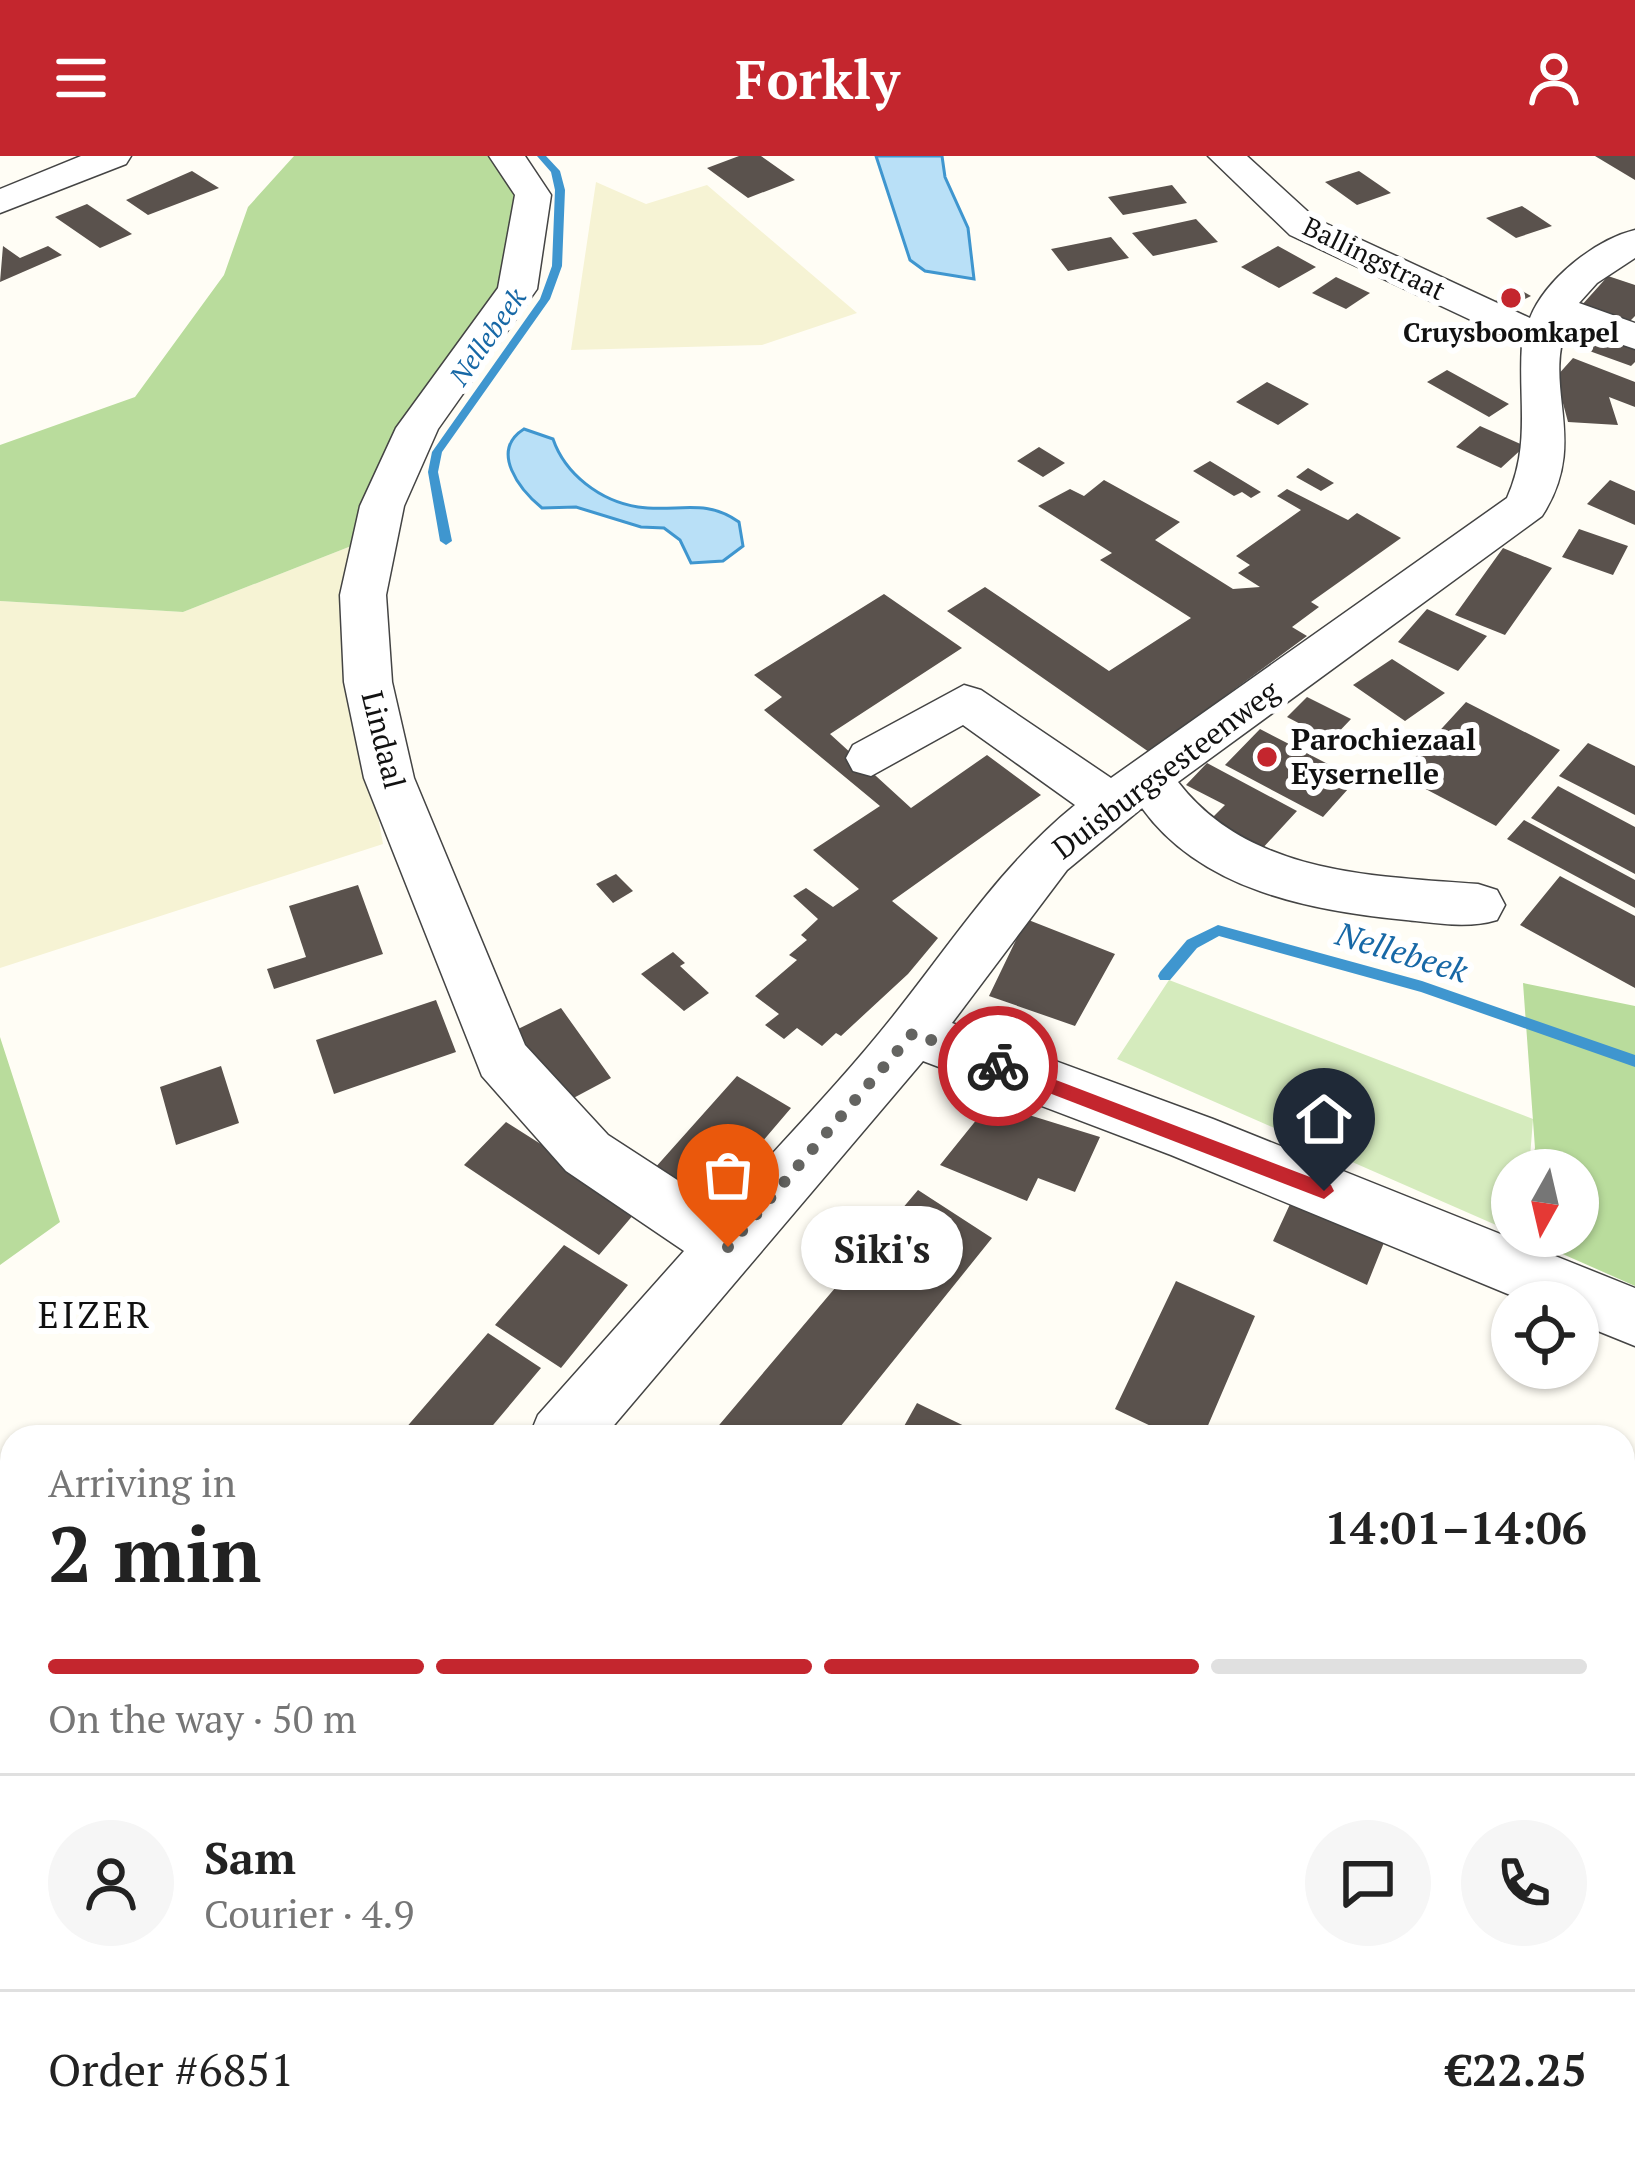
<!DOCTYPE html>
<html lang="en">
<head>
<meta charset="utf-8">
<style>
	body { margin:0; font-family:"PT Serif",serif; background:#f6f6f6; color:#222; height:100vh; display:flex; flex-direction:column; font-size:45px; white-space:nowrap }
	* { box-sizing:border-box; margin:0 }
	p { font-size:39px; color:#767676 }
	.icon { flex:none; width:66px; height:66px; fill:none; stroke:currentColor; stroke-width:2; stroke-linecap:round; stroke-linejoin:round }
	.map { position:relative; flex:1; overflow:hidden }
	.drawer { position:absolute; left:0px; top:1269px; width:1635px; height:744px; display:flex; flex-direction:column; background:#fff; border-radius:36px 36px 0 0; box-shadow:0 3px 9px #0004 }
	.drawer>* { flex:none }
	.needle { width:78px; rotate:188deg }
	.tools { position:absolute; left:1491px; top:993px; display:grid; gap:24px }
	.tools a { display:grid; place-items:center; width:108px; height:108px; border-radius:50%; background:#fff; box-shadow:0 3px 9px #0004; font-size:60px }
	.pin { position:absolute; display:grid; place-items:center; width:102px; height:102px; color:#fff; margin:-123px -51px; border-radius:50% 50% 50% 0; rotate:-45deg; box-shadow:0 0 12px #0007 }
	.pin .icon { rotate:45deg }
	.courier { position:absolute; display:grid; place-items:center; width:120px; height:120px; margin:-60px; border:9px solid #c4262e; border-radius:50%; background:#fff; color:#222; box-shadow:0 3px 15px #0007 }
	.bubble { position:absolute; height:84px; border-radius:42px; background:#fff; box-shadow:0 3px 9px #0004; font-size:39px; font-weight:700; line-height:84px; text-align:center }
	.head em { font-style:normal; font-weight:700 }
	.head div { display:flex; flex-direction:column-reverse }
	.head { display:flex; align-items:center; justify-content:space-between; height:204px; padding:0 48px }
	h1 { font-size:78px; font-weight:700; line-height:90px }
	.bar { display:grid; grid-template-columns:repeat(4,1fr); gap:18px 12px; align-content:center; height:144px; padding:0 48px }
	.bar i { height:15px; border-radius:9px; background:#e0e0e0 }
	.bar .current { background:#c4262e }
	.bar p { grid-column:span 4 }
	.line { display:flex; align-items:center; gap:30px; padding:0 48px; border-top:3px solid #e0e0e0 }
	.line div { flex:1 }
	.round { display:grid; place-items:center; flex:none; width:126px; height:126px; border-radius:63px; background:#f6f6f6 }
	header { display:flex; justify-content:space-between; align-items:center; height:156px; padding:0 48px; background:#c4262e; color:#fff; font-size:54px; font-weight:700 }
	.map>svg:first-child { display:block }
	.farmland { fill:#f6f3d4 }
	.green { fill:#d5ebbd }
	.forest { fill:#b9dc9c }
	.cemetery { fill:#d9e3c4 }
	.water { fill:#b9e0f7; stroke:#3f96cf; stroke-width:3 }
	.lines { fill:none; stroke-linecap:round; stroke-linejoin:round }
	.stream { fill:#3f96cf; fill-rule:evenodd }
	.building { fill:#5a524d }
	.minor-casing { stroke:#444; stroke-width:3 }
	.minor { fill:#fff; fill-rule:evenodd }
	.route { fill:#c4262e }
	.done { stroke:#646461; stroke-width:12; stroke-dasharray:0 21.6 }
	.poi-dot { fill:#c4262e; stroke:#fff; stroke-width:4.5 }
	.labels { text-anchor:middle; stroke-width:12; stroke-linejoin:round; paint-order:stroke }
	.far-street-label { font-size:27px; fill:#111; stroke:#fff }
	.far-poi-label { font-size:27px; font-weight:bold; fill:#111; stroke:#fff }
	.far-water-label { font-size:27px; font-style:italic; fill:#1768a6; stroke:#fff }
	.street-label { font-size:30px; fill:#111; stroke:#fff }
	.poi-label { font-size:30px; font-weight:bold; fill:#111; stroke:#fff; text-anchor:start }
	.water-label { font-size:33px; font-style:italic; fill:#1768a6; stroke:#fff }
	.quarter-label { font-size:36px; letter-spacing:3px; fill:#111; stroke:#fff }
</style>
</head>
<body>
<header><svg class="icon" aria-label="menu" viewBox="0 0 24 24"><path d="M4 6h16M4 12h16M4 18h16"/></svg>Forkly<svg class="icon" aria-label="person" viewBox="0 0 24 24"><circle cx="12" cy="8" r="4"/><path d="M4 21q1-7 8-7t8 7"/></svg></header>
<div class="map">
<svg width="1635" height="2013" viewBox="0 0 1635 2013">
	<rect width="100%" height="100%" fill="#fffdf5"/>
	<path class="farmland" d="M 596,26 L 646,48 L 707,29 L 857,157 L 762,189 L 571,194 Z
		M 364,385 L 347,483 L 383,688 L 0,812 L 0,445 L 183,456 Z"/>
	<path class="green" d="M 1169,824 L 1533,963 L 1529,1014 L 1512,1014 L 1512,1076 L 1117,903 Z"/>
	<path class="forest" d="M 294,0 L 487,0 L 526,28 L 502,135 L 364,385 L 183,456 L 0,445 L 0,289 L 135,241 L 224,119 L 248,51 Z
		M 1523,827 L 1635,850 L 1635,1130 L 1522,1080 L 1578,1080 L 1578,1014 L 1529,1014 L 1535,992 Z
		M 0,881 L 60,1066 L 0,1109 Z"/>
	<path class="cemetery" d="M 969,2001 L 1373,2001 L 1385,2013 L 980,2013 Z"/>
	<path class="water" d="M 876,0 L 942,0 L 945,21 L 968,72 L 974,123 L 925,115 L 910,104 Z
		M 524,273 L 553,283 C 565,318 600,345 638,351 C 676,357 704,341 739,366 L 743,390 L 723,405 L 691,407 L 680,384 L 664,372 L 641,371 L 576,351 L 542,352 C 520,334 489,295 524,273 Z"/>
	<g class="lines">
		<path class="stream" d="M 537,0 L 546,0 L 560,15 L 565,34 L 562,110 L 550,143 L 442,296 L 438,316 L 452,385 L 446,389 L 440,385 L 428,316 L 432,296 L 540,143 L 552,110 L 555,34 L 551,16 Z
			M 1218,769 L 1422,825 L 1635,899 L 1635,911 L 1421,836 L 1219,780 L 1197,792 L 1170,824 L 1160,824 L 1158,820 L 1160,816 L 1187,784 Z"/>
	</g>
	<path class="building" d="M 739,0 L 761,0 L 795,24 L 748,42 L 707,12 Z
		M 1595,0 L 1635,0 L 1635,24 Z
		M 192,15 L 219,32 L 148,59 L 126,44 Z
		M 1359,15 L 1391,37 L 1357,49 L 1325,26 Z
		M 1172,29 L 1187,47 L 1123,59 L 1108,41 Z
		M 87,48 L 132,78 L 100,92 L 55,61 Z
		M 1522,50 L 1552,70 L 1516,82 L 1486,62 Z
		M 1196,63 L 1218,86 L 1153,100 L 1132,77 Z
		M 1111,81 L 1129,102 L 1068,115 L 1051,93 Z
		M 3,90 L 20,102 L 48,90 L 62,99 L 0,126 Z
		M 1278,90 L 1316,111 L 1279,132 L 1241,111 Z
		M 1608,120 L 1635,129 L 1635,160 L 1628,167 L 1581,150 Z
		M 1336,121 L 1370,137 L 1346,153 L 1312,137 Z
		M 1515,131 L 1531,140 L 1507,152 L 1492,148 Z
		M 1583,173 L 1635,192 L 1635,206 L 1631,210 L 1570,188 Z
		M 1573,202 L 1635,226 L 1635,251 L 1609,241 L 1618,269 L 1568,266 L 1556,221 Z
		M 1447,214 L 1509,248 L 1489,261 L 1427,226 Z
		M 1267,226 L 1309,248 L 1278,269 L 1236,246 Z
		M 1480,270 L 1525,290 L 1501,312 L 1456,291 Z
		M 1039,291 L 1065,307 L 1043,321 L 1017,305 Z
		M 1210,305 L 1261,336 L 1251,342 L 1242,336 L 1234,340 L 1193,315 Z
		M 1308,312 L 1334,327 L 1321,335 L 1296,321 Z
		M 1104,324 L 1180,366 L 1155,384 L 1233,433 L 1260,431 L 1238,417 L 1250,409 L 1236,400 L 1301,354 L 1277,340 L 1287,333 L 1348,364 L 1357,357 L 1401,382 L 1311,446 L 1319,451 L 1292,471 L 1307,480 L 1149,596 L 947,455 L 985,431 L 1109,515 L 1191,462 L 1100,404 L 1112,397 L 1038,350 L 1070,333 L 1084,340 Z
		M 1610,324 L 1635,335 L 1635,369 L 1587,348 Z
		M 1579,373 L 1628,390 L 1613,419 L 1562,401 Z
		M 1503,392 L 1552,412 L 1505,479 L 1455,459 Z
		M 884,438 L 962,492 L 830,578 L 911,652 L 987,599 L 1041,639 L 892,745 L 938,782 L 908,818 L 841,880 L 836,877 L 822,890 L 797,872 L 784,883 L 765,869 L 779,858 L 755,840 L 797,804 L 789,799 L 807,784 L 801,779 L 818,763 L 793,740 L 806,732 L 833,751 L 859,733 L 813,694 L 880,650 L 764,554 L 782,541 L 754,519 Z
		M 1427,453 L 1487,480 L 1458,515 L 1398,486 Z
		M 1392,503 L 1445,537 L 1405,565 L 1353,529 Z
		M 1307,541 L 1351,563 L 1331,584 L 1287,561 Z
		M 1466,546 L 1560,594 L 1496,670 L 1399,619 Z
		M 1260,573 L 1357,623 L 1323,661 L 1225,609 Z
		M 1588,587 L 1635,610 L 1635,659 L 1559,620 Z
		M 1207,607 L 1297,655 L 1260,695 L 1208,666 L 1225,649 L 1186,629 Z
		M 1558,630 L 1635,671 L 1635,718 L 1531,662 Z
		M 1524,664 L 1635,724 L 1635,752 L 1507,683 Z
		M 616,718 L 633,735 L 613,747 L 596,728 Z
		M 1560,720 L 1635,760 L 1635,832 L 1520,769 Z
		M 358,729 L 383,798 L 274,833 L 267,813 L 306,801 L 289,750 Z
		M 1026,763 L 1115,798 L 1075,870 L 989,840 Z
		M 673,796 L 685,807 L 680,810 L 709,837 L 684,855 L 641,818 Z
		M 436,844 L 456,896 L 334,938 L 316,884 Z
		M 561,852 L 611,922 L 566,946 L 516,874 Z
		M 221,910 L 239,967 L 176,989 L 160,931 Z
		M 737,920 L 791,952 L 710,1047 L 654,1013 Z
		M 990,947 L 1100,981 L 1075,1036 L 1038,1022 L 1027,1045 L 940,1009 Z
		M 506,966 L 640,1051 L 599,1099 L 464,1009 Z
		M 1297,1033 L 1389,1074 L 1367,1129 L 1273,1085 Z
		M 918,1034 L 992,1082 L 832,1281 L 709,1281 Z
		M 564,1089 L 628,1129 L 561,1212 L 495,1169 Z
		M 1176,1125 L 1255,1160 L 1203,1281 L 1174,1281 L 1115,1253 Z
		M 488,1177 L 541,1212 L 483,1281 L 398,1281 Z
		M 917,1247 L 987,1281 L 898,1281 Z
		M 4,1648 L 12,1656 L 12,1781 L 0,1790 Z
		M 87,2001 L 307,2001 L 297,2013 L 76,2013 Z
		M 552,2001 L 783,2001 L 774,2013 L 562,2013 Z"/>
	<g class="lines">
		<defs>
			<path id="minor" d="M 81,0 L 131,0 L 126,8 L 0,57 L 0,33 Z
				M 489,0 L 525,0 L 551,39 L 537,133 L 438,273 L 404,350 L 386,439 L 392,526 L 414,622 L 525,889 L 608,979 L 722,1053 C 779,989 841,926 894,859 C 953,785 1001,709 1075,649 L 963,569 L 871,620 L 853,615 L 846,602 L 853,589 L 964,529 L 981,534 L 1111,622 L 1507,342 C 1531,289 1518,244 1522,188 L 1290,79 L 1208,0 L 1247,0 L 1316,63 L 1530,162 C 1545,124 1594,84 1635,74 L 1635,102 L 1597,127 L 1579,147 L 1635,167 L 1635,193 L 1567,170 C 1542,233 1590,286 1542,360 L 1178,626 C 1249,718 1371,720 1478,728 L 1497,734 L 1505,749 L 1497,764 C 1468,773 1436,767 1406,764 C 1311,755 1201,734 1142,652 L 1067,714 L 952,867 L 1213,963 L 1635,1132 L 1635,1190 L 1578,1167 L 1578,1146 L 1527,1146 L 1171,999 L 923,905 L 604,1281 L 529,1281 L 538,1259 L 684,1095 L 566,1015 L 482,920 L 364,622 L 344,526 L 340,439 L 360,350 L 396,272 L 498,132 L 515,39 Z
				M 12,1870 L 12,1961 L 0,1966 L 0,1875 Z"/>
		</defs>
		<use href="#minor" class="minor-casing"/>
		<use href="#minor" class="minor"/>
	</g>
	<path class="route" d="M 998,902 L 1331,1029 L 1334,1035 L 1324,1043 L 992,915 L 989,910 Z"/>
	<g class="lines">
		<path class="done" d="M 728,1091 L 913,877 L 998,910"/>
	</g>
	<g class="poi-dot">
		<circle cx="1511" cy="142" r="12"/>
		<circle cx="1267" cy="601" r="12"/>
	</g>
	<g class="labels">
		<g class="far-street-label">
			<text transform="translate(1374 103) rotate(26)" y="9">Ballingstraat</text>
		</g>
		<g class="far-poi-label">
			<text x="1511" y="186">Cruysboomkapel</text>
		</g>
		<g class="far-water-label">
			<text transform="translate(488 181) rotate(-55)" y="9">Nellebeek</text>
		</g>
		<g class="street-label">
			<text transform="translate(383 584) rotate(76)" y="10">Lindaal</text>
			<text transform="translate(1166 614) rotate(-37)" y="10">Duisburgsesteenweg</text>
		</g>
		<g class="poi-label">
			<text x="1291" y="594">Parochiezaal<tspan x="1291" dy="34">Eysernelle</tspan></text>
		</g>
		<g class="water-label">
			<text transform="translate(1402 796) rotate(17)" y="12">Nellebeek</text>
		</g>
		<g class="quarter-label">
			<text x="95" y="1172">EIZER</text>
		</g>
	</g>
</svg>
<div class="tools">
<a><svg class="needle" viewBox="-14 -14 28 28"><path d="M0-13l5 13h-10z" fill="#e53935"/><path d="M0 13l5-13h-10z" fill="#767676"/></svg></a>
<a><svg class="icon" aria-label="locate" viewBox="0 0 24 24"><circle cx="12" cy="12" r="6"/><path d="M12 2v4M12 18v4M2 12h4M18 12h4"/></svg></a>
</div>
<div class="pin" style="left:728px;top:1091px;background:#ea580c"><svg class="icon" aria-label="bag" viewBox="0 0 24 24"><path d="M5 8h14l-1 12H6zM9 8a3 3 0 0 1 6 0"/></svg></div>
<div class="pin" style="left:1324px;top:1035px;background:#1f2937"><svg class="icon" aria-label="home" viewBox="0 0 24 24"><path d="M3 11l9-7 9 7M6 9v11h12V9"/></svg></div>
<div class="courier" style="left:998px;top:910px"><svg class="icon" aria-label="bike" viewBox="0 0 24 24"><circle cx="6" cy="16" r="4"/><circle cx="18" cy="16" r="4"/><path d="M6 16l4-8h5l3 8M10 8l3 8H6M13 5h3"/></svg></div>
<div class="bubble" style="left:801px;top:1050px;width:162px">Siki's</div>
<section class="drawer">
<div class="head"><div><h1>2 min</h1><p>Arriving in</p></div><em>14:01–14:06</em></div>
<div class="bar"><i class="current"></i><i class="current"></i><i class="current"></i><i></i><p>On the way · 50 m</p></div>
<div class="line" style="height:216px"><a class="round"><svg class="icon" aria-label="person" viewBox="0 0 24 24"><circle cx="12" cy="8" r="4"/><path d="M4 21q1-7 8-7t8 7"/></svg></a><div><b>Sam</b><p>Courier · 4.9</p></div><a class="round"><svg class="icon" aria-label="chat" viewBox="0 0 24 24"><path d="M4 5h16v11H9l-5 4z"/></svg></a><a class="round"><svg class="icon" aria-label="phone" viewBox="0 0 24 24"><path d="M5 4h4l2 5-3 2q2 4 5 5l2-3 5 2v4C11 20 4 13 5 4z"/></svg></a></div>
<div class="line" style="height:156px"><div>Order #6851</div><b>€22.25</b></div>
</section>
</div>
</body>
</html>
